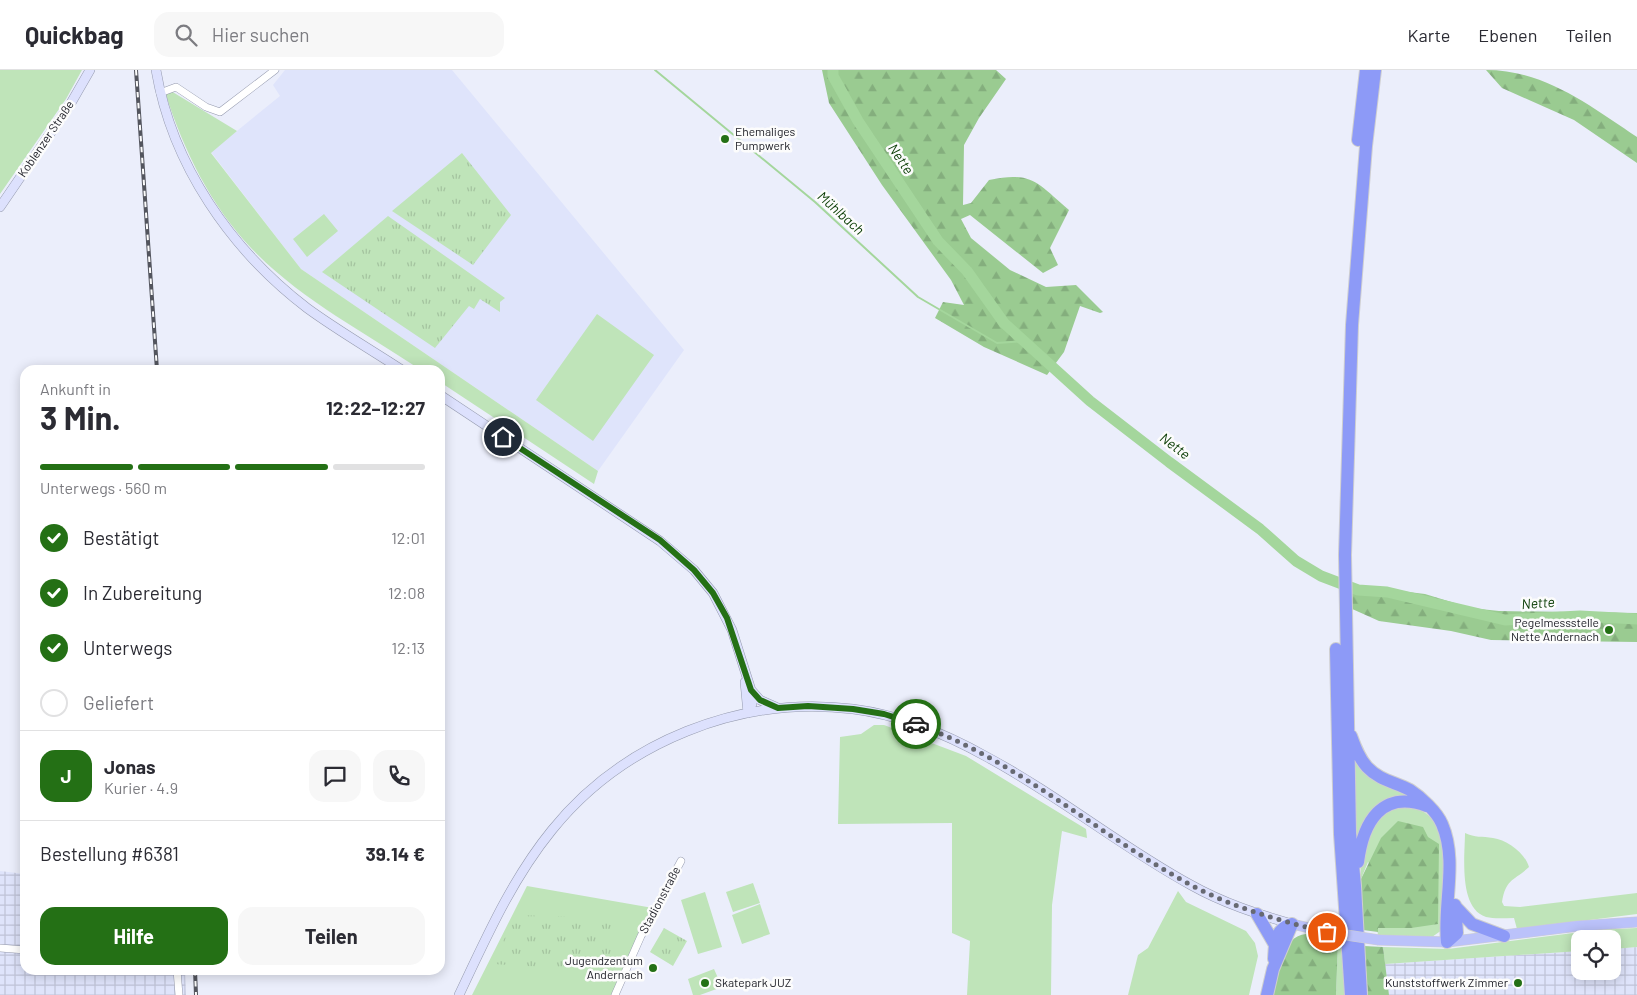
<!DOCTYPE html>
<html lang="de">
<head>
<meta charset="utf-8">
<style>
	body { margin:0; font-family:Barlow,sans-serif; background:#f7f7f7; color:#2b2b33; height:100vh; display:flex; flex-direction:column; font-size:19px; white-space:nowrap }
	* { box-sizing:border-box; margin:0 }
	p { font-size:16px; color:#7c7c81 }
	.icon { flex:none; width:28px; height:28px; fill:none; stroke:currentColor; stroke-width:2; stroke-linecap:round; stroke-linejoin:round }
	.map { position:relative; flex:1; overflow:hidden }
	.panel { position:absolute; left:20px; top:295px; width:425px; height:610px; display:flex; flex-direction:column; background:#fff; border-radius:15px; box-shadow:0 2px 12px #0003 }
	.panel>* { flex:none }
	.fabs { position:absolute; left:1571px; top:860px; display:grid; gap:10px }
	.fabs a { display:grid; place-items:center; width:50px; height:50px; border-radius:10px; background:#fff; box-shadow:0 2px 12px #0003; font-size:25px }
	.pin { position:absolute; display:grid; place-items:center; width:42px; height:42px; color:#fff; margin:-21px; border:2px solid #fff; border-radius:50%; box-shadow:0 1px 5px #0007 }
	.courier { position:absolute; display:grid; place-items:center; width:50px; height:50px; margin:-25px; border:4px solid #247015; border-radius:50%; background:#fff; color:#222; box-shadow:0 1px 6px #0007 }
	.headline em { font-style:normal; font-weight:700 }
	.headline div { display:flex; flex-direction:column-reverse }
	.headline { display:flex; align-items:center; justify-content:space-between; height:85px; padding:0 20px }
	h1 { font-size:32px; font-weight:700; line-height:38px }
	.bar { display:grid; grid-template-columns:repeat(4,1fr); gap:8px 5px; align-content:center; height:60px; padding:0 20px }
	.bar i { height:6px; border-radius:4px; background:#e1e1e2 }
	.bar .current { background:#247015 }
	.bar p { grid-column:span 4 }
	.line { display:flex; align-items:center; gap:12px; padding:0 20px; border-top:1px solid #e1e1e2 }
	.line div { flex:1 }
	.round { display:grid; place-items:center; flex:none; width:52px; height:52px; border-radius:15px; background:#f7f7f7 }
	ol { padding:0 20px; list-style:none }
	li { display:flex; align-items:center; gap:15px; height:55px }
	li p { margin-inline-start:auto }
	li .icon { padding:5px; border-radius:50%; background:#247015; color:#fff; stroke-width:4 }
	li:last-child { color:#7c7c81 }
	li i { width:28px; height:28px; border:2px solid #e1e1e2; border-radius:50% }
	.action { display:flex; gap:10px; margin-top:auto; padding:10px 20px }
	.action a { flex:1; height:58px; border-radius:15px; background:#247015; color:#fff; font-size:20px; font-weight:700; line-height:58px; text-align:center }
	.action a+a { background:#f7f7f7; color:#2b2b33 }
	header { display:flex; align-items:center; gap:30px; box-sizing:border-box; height:70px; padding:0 25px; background:#fff; border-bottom:1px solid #e1e1e2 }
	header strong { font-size:24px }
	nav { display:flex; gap:28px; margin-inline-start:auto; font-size:18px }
	.search { width:350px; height:45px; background:#f7f7f7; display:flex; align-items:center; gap:12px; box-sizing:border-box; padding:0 18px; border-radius:15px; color:#7c7c81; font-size:19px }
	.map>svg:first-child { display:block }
	.built { fill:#dfe4fb }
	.industrial { fill:url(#industrial-grid) }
	.grass { fill:#bfe4b9 }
	.forest { fill:url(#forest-firs) }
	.park { fill:url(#park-tufts) }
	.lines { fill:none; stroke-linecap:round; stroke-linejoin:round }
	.stream { stroke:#a4d69c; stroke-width:2 }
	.river { stroke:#a4d69c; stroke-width:11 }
	.street-casing { stroke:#959aae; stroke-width:8 }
	.secondary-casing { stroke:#959aae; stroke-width:10 }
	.primary-casing { stroke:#ceced0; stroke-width:11 }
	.highway-casing { stroke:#ceced0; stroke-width:14 }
	.street { stroke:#fff; stroke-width:7 }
	.secondary { stroke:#dde1fd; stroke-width:9 }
	.primary { stroke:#bbc2fa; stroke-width:10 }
	.highway { stroke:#8d9af7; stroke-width:12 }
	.rail-casing { stroke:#53555e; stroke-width:4 }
	.rail { stroke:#fcfcfc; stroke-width:2; stroke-dasharray:5.5; stroke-linecap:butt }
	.primary-bridge-casing { stroke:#ceced0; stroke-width:11; stroke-linecap:butt }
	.primary-bridge { stroke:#bbc2fa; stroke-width:10 }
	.done { stroke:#676972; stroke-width:5; stroke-dasharray:0 9 }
	.route { stroke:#247015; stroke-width:6 }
	.poi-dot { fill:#247015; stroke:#fcfcfc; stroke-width:2 }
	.labels { text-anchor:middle; stroke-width:5; stroke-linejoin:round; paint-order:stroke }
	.poi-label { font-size:12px; fill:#202129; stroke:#fcfcfc; text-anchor:end }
	.street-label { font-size:12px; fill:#202129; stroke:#fcfcfc }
	.water-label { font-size:14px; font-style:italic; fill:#073a00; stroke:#fcfcfc }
</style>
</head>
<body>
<header>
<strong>Quickbag</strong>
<div class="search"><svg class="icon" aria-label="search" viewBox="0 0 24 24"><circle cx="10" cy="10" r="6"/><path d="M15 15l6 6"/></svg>Hier suchen</div>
<nav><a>Karte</a><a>Ebenen</a><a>Teilen</a></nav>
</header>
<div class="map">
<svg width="1637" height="925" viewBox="0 0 1637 925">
	<defs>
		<pattern id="industrial-grid" width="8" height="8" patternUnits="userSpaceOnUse" patternTransform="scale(1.25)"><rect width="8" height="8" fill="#dfe4fb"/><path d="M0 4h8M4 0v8" fill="none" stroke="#bfc3d7"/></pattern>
		<pattern id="forest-firs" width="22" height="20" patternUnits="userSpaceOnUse" patternTransform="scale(1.25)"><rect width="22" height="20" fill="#9acb91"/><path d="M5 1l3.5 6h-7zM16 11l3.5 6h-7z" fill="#84ae7d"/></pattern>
		<pattern id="park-tufts" width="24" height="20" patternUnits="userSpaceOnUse" patternTransform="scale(1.25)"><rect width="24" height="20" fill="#bfe4b9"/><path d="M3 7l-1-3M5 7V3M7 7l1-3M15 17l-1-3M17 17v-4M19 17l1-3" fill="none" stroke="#a4c39f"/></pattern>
	</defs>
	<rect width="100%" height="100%" fill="#ebeefb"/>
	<path class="built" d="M 285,0 L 452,0 L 684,280 L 598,401 L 301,199 L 211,82 L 280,26 L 273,15 Z"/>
	<path class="industrial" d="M 0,801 L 25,804 L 25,900 L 185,900 L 186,925 L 0,925 Z
		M 1637,877 L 1637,925 L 1389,925 L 1385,894 L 1580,881 L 1580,901 L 1612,901 L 1613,879 Z"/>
	<path class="grass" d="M 0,0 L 82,0 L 66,29 L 0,124 Z
		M 171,21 L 237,61 L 211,83 L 301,199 L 598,401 L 594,414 L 440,312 L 440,300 L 421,300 C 364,262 300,229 252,179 C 211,136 184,81 166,25 Z
		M 324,144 L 338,161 L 307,187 L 293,169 Z
		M 597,244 L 654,285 L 593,371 L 536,330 Z
		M 874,655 L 884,655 L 966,686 L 1086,759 L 1087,768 L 1062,761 L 1052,835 L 1051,925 L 967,925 L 970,871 L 952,863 L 952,753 L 838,754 L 840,667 L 861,664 Z
		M 1353,685 L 1423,732 L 1393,730 L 1359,769 L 1356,769 Z
		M 1395,736 C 1403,737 1414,737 1422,741 C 1455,758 1444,829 1442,860 L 1432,867 L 1378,865 L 1377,858 L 1411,858 L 1368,792 L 1361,809 L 1361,792 L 1373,751 Z
		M 1465,763 C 1475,768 1482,766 1493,768 C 1507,770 1525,783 1529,797 C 1514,811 1506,808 1502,832 L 1504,836 L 1520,837 L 1637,823 L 1637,844 L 1517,859 L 1514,848 C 1505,848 1494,849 1486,847 C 1458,838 1465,785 1465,763 Z
		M 753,813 L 760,833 L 733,842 L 726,822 Z
		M 527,816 L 653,838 L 613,925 L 472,925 Z
		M 1178,821 L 1186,832 L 1246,861 L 1255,873 L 1258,886 L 1249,925 L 1128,925 L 1138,885 L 1148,878 Z
		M 705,822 L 722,877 L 698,884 L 681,830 Z
		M 760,834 L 770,864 L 742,874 L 732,845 Z
		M 1637,858 L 1637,877 L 1613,879 L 1612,869 L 1580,869 L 1580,881 L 1385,894 L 1383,877 L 1448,879 L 1597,860 Z
		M 1338,872 L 1342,873 L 1345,925 L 1336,925 Z
		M 714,899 L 722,917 L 700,925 L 693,925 L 688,909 Z"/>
	<path class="forest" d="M 822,0 L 996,0 L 1006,9 L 979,48 L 964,75 L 963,135 L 971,133 L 989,110 C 1033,101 1037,113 1069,140 L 1050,178 L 1058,195 L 1043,203 L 970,145 L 961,149 L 971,168 L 1010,200 L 1046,217 L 1076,215 L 1103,242 L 1100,243 L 1080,236 L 1064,282 L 1047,305 L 984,277 L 935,248 L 943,232 L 964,235 L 951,210 L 882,115 L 829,33 Z
		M 1486,0 C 1545,0 1590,36 1637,67 L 1637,93 L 1574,50 L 1502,18 Z
		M 1352,515 L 1425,524 L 1471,538 L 1499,541 L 1637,543 L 1637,572 L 1491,570 L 1451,561 L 1379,551 L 1350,538 Z
		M 1398,751 L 1423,757 L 1428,767 L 1439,774 L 1438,854 L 1411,858 L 1378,858 L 1378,862 L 1363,860 L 1361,809 L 1381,768 Z
		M 1306,864 L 1338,872 L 1336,925 L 1273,925 C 1278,906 1282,865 1306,864 Z
		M 1364,876 L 1383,877 L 1389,925 L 1368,925 Z"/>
	<path class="park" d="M 462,83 L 511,145 L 473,195 L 392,141 Z
		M 388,146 L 505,228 L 500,232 L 500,242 L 480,229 L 474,239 L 469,236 L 435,278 L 322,202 Z
		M 515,845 L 618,848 L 614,889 L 579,885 L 578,899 L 493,894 Z
		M 664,858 L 687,871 L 673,896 L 650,882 Z"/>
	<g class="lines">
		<path class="stream" d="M 655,0 L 815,132 L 918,227 L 997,273 L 1025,271"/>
		<path class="river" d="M 833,0 L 833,6 L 858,51 L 938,171 L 967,201 L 1004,253 L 1090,331 L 1169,392 L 1260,459 L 1296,491 L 1321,506 L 1358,520 L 1387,522 L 1505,550 L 1580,546 L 1637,549"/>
		<defs>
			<path id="street" d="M 160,23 L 176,17 L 206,37 L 220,42 L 275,0
				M 0,878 L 25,880
				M 177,900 L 179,925
				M 615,925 L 641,866 L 681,791"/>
			<path id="secondary" d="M 156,0 C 172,95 231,180 307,238 C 337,260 370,279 402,300
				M 0,137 L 71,33 L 90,0
				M 440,325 L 660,471 L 694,500 L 713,523 L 732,560 L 751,620 L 752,634 L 748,643
				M 745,612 L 748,643
				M 752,621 L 760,630 L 776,637
				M 459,925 C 486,868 512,809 552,760 C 623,672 740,625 853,639 C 900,645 946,664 987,687 C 1058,725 1121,777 1191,815 C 1223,833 1257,844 1292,854"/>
			<path id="primary" d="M 1292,854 L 1327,862
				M 1379,870 L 1447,872 L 1578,856 L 1637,852"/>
			<path id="highway" d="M 1358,70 L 1366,0
				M 1336,579 L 1340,764 L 1351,925
				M 1351,666 C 1355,677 1359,688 1367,697 C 1379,710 1395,712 1410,720 C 1421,727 1437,742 1442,754 C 1458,791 1443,834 1447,872 L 1457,863 L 1455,835
				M 1358,792 C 1363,753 1381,719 1427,736
				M 1455,836 L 1472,854 L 1504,866
				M 1257,844 L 1275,875
				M 1274,889 C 1275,874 1274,859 1292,854
				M 1267,925 L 1273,899 L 1292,854
				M 1361,925 L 1355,816 L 1350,763 L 1345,485 L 1352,255 L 1366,76 L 1375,0"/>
		</defs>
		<use href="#street" class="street-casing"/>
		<use href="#secondary" class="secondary-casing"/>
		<use href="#primary" class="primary-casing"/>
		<use href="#highway" class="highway-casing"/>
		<use href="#street" class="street"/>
		<use href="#secondary" class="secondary"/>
		<use href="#primary" class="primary"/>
		<use href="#highway" class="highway"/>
		<defs>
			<path id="rail" d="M 136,0 L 157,300
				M 195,900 L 196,925"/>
		</defs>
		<use href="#rail" class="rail-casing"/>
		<use href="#rail" class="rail"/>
		<defs>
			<path id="primary-bridge" d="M 1327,862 L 1379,870"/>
		</defs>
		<use href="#primary-bridge" class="primary-bridge-casing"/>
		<use href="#primary-bridge" class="primary-bridge"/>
	</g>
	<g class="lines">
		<path class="done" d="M 916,654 C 1017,690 1098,765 1191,815 C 1234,838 1280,851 1327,862"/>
		<path class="route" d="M 503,367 L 660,470 L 694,500 L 713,523 L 727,548 L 751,620 L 760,630 L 778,638 L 808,636 L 853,639 L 884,644 L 916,654"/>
	</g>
	<g class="poi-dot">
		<circle cx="725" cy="69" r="5"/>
		<circle cx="1609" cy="560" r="5"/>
		<circle cx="653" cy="898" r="5"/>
		<circle cx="705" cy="913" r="5"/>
		<circle cx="1518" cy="913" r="5"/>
	</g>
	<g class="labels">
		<g class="poi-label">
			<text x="735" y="66" text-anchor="start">Ehemaliges<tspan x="735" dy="14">Pumpwerk</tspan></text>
			<text x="1599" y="557">Pegelmessstelle<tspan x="1599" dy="14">Nette Andernach</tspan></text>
			<text x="643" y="895">Jugendzentum<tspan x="643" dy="14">Andernach</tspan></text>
			<text x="715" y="917" text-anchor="start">Skatepark JUZ</text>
			<text x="1508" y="917">Kunststoffwerk Zimmer</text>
		</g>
		<g class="street-label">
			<text transform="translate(46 69) rotate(-56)" y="4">Koblenzer Straße</text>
			<text transform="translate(660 830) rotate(-62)" y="4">Stadionstraße</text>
		</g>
		<g class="water-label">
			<text transform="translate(901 89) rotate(56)" y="5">Nette</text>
			<text transform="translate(841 143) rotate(42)" y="5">Mühlbach</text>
			<text transform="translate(1175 376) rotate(37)" y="5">Nette</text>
			<text transform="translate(1538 533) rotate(-4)" y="5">Nette</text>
		</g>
	</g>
</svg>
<div class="fabs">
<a><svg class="icon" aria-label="locate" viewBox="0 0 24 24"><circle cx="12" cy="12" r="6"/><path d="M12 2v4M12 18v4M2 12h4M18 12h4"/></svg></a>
</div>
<div class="pin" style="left:1327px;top:862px;background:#ea580c"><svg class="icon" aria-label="bag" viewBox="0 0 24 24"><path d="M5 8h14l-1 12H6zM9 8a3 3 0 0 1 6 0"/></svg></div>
<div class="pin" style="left:503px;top:367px;background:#1f2937"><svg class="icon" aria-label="home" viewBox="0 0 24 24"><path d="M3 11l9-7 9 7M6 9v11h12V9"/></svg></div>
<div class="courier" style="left:916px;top:654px"><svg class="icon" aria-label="car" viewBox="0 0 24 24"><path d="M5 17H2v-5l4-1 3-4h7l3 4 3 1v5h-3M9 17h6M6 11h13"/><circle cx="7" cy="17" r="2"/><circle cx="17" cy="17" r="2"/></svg></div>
<section class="panel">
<div class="headline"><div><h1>3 Min.</h1><p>Ankunft in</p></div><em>12:22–12:27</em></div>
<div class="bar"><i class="current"></i><i class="current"></i><i class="current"></i><i></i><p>Unterwegs · 560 m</p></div>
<ol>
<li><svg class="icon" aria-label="check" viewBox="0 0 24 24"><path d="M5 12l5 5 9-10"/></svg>Bestätigt<p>12:01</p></li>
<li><svg class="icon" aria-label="check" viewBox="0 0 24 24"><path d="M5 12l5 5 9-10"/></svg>In Zubereitung<p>12:08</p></li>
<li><svg class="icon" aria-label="check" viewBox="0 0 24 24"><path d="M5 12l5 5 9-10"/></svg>Unterwegs<p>12:13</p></li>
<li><i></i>Geliefert</li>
</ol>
<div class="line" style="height:90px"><b class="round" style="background:#247015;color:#fff">J</b><div><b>Jonas</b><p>Kurier · 4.9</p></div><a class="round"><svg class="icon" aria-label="chat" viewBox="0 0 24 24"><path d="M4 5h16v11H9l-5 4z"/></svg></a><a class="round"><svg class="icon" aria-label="phone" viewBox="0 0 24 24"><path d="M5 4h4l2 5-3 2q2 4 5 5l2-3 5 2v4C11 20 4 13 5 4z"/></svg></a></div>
<div class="line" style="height:65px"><div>Bestellung #6381</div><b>39.14 €</b></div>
<div class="action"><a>Hilfe</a><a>Teilen</a></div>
</section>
</div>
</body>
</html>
